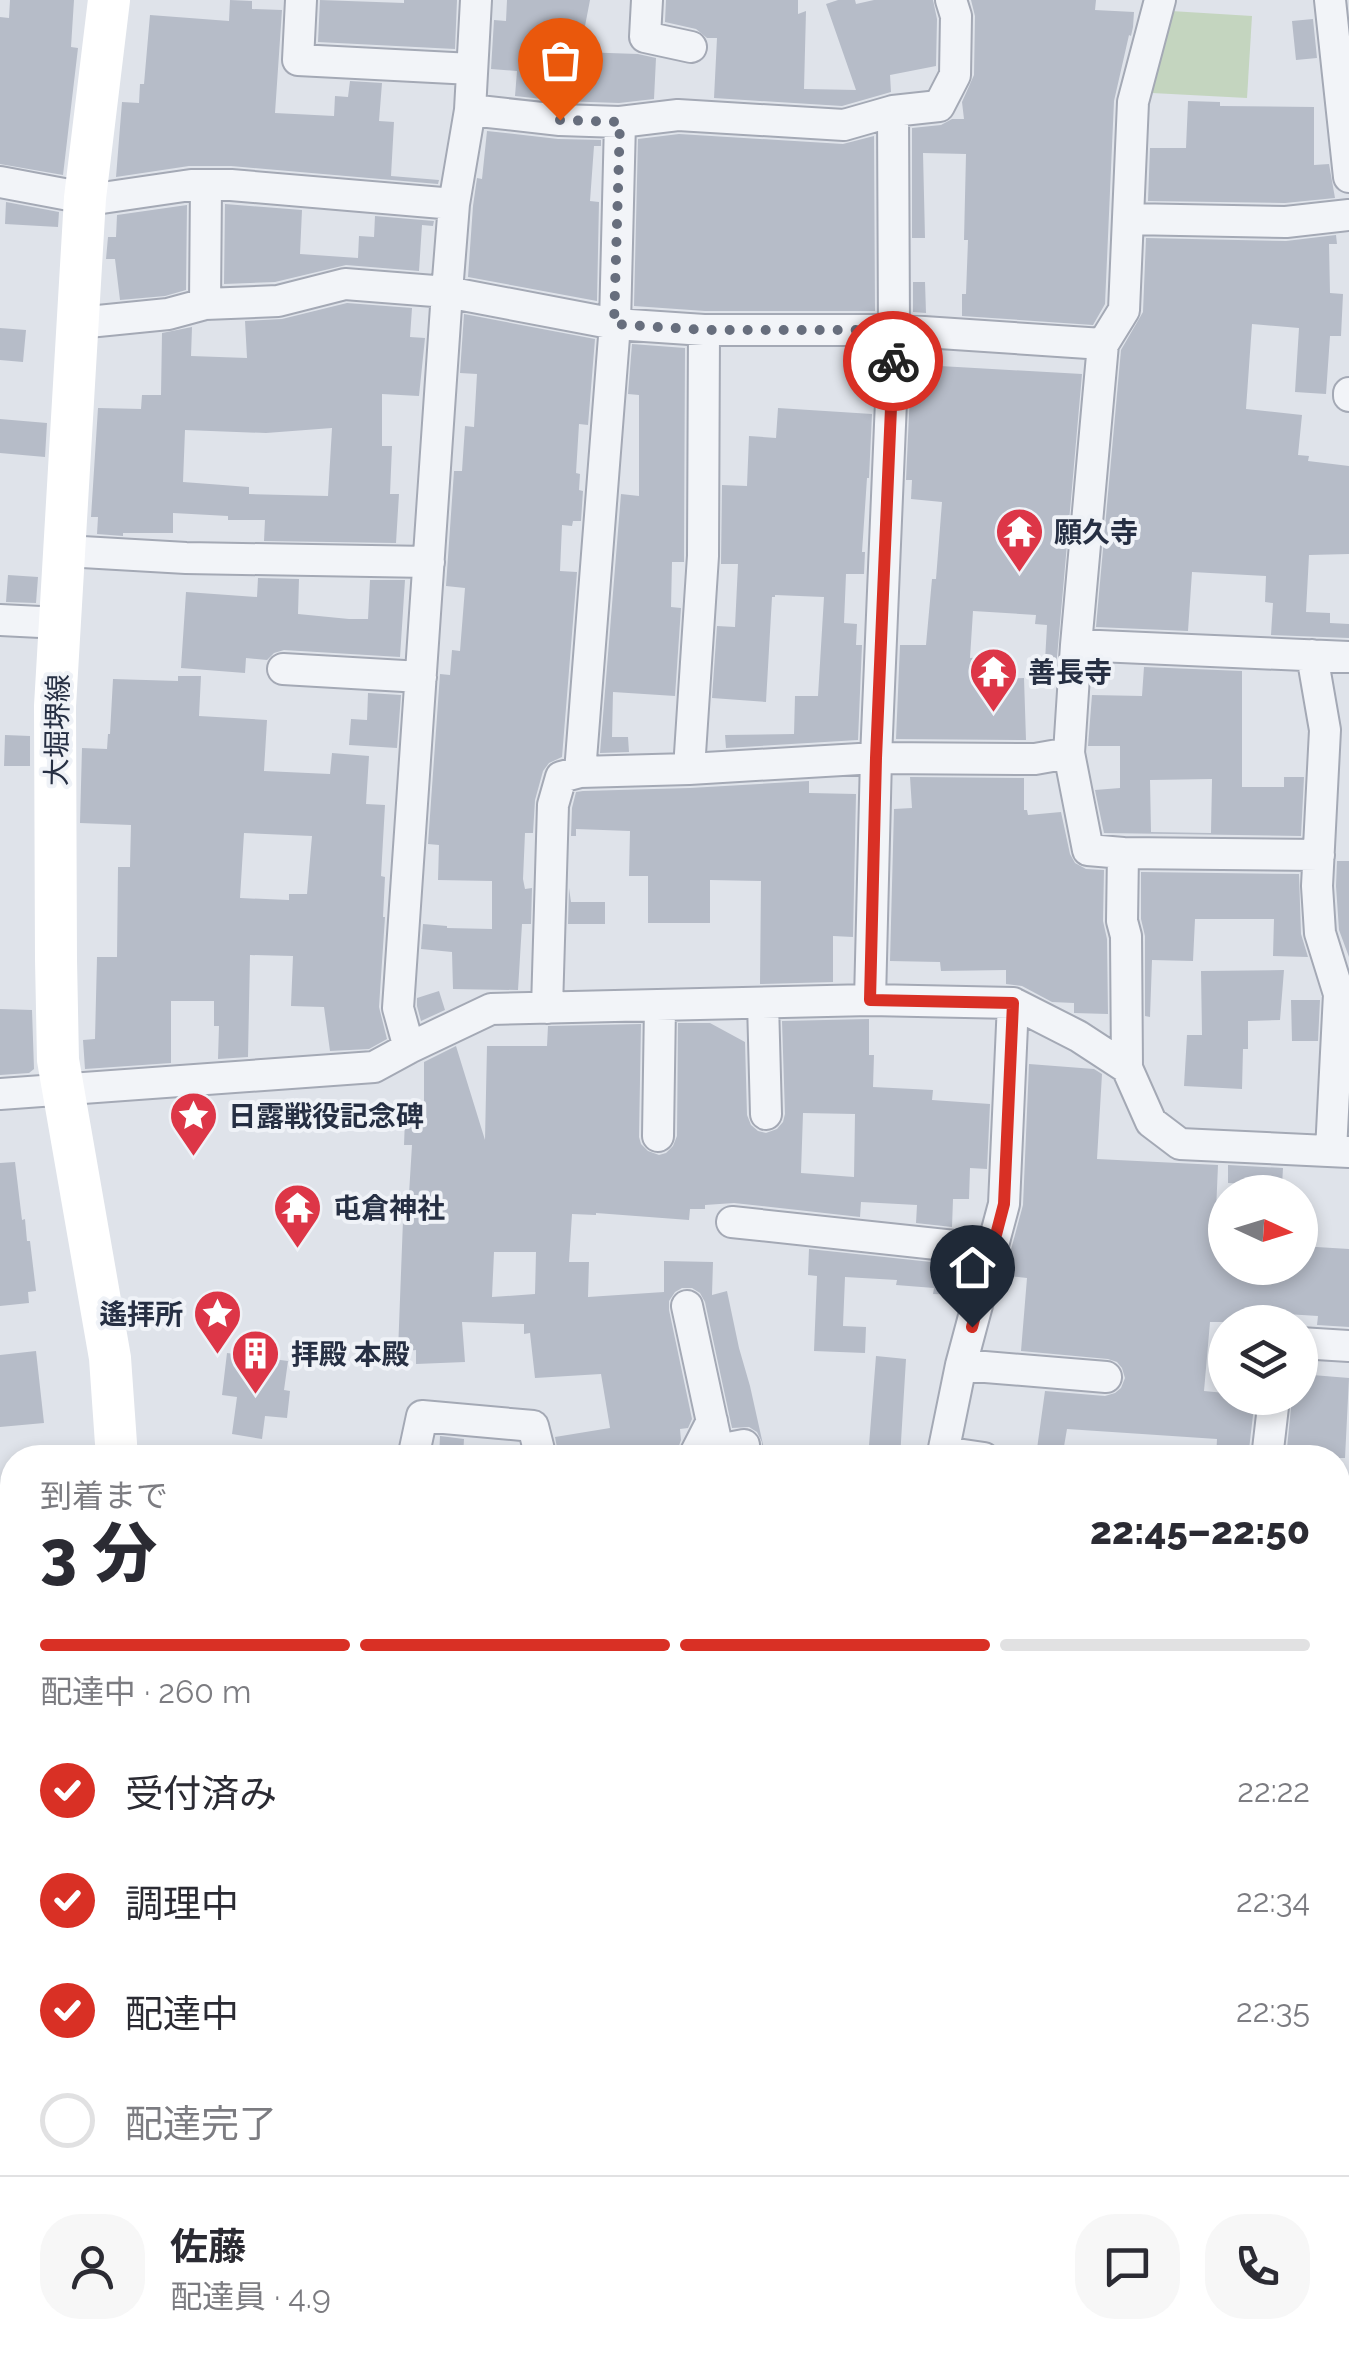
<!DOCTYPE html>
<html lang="ja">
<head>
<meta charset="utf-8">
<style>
	body { margin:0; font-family:Raleway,"Noto Sans JP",sans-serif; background:#f7f7f7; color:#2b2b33; height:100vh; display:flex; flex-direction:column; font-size:38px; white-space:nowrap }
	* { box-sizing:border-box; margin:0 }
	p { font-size:32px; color:#7c7c81 }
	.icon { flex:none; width:55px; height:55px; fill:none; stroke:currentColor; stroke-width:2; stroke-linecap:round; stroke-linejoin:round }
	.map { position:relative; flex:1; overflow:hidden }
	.drawer { position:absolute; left:0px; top:1445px; width:1350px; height:930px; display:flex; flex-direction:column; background:#fff; border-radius:40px 40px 0 0; box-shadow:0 5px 15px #0003 }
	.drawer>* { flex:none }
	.needle { width:65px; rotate:94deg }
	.tools { position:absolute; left:1208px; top:1175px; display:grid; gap:20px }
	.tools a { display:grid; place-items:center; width:110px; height:110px; border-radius:50%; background:#fff; box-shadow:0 5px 15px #0003; font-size:50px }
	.pin { position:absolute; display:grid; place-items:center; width:85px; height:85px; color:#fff; margin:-102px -42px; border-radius:50% 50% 50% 0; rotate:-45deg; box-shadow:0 0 10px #0007 }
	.pin .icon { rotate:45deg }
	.courier { position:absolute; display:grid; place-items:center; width:100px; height:100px; margin:-50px; border:8px solid #d93025; border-radius:50%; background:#fff; color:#222; box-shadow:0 2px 12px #0007 }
	.headline em { font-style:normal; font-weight:800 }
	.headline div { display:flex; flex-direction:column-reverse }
	.headline { display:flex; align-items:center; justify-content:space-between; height:170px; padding:0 40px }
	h1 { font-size:65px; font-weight:800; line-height:75px }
	.bar { display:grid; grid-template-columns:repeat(4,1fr); gap:15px 10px; align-content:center; height:120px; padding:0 40px }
	.bar i { height:12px; border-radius:8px; background:#e1e1e2 }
	.bar .on { background:#d93025 }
	.bar p { grid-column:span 4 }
	.line { display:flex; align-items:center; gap:25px; padding:0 40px; border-top:2px solid #e1e1e2 }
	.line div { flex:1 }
	.round { display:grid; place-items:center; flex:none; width:105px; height:105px; border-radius:40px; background:#f7f7f7 }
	ol { padding:0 40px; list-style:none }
	li { display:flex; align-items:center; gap:30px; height:110px }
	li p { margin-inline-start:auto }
	li .icon { padding:10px; border-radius:50%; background:#d93025; color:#fff; stroke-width:4 }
	li:last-child { color:#7c7c81 }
	li i { width:55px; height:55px; border:5px solid #e1e1e2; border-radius:50% }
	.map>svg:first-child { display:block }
	.green { fill:#c4d5bf }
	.building { fill:#b6bcc8; fill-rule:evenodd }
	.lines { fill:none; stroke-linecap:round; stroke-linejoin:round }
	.street-casing { stroke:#a4a9b5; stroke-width:34 }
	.street { stroke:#f2f4f8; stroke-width:30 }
	.secondary { stroke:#fff; stroke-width:42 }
	.done { stroke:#676e7d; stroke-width:10; stroke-dasharray:0 18 }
	.route { stroke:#d93025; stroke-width:12 }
	.labels { text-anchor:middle; stroke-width:8; stroke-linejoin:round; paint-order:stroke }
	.poi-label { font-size:28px; font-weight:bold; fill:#262f43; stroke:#eff2f7; text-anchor:start }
	.street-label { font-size:28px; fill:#262f43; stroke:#eff2f7 }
</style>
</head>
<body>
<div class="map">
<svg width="1349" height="2375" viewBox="0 0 1349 2375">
	<rect width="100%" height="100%" fill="#dfe3ea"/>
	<path class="green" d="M 1171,11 L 1252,16 L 1247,98 L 1152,93 Z"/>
	<path class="building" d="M 10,0 L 74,0 L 71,47 L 78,48 L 63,175 L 0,164 L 0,17 L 9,18 Z
		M 230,0 L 252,1 L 252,9 L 282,10 L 275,113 L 334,116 L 335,96 L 348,97 L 350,81 L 382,83 L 379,121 L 394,122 L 391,176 L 439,180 L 438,184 L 231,166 L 189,166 L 116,177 L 122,102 L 139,103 L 140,84 L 144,84 L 150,15 L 229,21 Z
		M 320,0 L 404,3 L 404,0 L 457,0 L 455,49 L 318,42 Z
		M 507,0 L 590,0 L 580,52 L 638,54 L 656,58 L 654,99 L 619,103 L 561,101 L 515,96 L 517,71 L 491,69 L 494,20 L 506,21 Z
		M 666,0 L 798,0 L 798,14 L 806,11 L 804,89 L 856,90 L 826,4 L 838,0 L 855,0 L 856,4 L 874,0 L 933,0 L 937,19 L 936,66 L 890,75 L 891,92 L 842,106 L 714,98 L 717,38 L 707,38 L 696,29 L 665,22 Z
		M 971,0 L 1096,0 L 1095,10 L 1134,12 L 1133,27 L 1131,36 L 1129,35 L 1114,101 L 1105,304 L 1093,325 L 962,316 L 962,294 L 966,294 L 968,240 L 964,240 L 966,154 L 923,153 L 925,238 L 912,238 L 912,128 L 941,125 L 952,119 L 964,119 L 962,102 L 974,75 L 975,16 Z
		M 1313,19 L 1317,58 L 1296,60 L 1292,21 Z
		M 1188,101 L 1220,102 L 1220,106 L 1314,107 L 1314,165 L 1329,164 L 1335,198 L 1285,203 L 1148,201 L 1150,148 L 1186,148 Z
		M 487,131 L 558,139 L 601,140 L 601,146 L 594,146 L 590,201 L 599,202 L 597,301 L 468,277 L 473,206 L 477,178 L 482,179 Z
		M 679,134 L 843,144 L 874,136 L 875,311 L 705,311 L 634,306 L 638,139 Z
		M 6,202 L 59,212 L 58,227 L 5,224 Z
		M 225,204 L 302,210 L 300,254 L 358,258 L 359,236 L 374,237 L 375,216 L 434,221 L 433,226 L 422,225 L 419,271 L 346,265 L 275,282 L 224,284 Z
		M 187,205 L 186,290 L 165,296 L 120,300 L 115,259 L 106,259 L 108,237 L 116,237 L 117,215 Z
		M 1336,235 L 1337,244 L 1329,244 L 1330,293 L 1343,294 L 1341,336 L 1330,336 L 1326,394 L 1295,392 L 1299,328 L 1252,324 L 1246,409 L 1302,415 L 1298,455 L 1309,456 L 1308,461 L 1349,466 L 1349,554 L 1309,555 L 1306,612 L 1330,613 L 1330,623 L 1349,624 L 1349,638 L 1271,635 L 1273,603 L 1265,602 L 1266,576 L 1192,572 L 1188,631 L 1096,627 L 1121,350 L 1143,312 L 1146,238 L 1286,241 Z
		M 913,282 L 925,282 L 926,313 L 913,312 Z
		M 347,303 L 412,308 L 410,337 L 425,338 L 419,396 L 382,394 L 382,446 L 392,446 L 390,494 L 399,494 L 396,543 L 264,541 L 265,520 L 228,520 L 228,516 L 173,513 L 173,533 L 123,533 L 123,536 L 97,534 L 98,517 L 91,517 L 98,408 L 141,409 L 142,395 L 161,395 L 162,333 L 192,327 L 191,356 L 247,358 L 245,321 L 282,319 ZM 332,428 L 328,496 L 249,494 L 249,487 L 183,482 L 185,430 L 266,433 Z
		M 464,314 L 595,339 L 588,425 L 579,424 L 576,473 L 580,474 L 579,490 L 583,491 L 581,521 L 573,521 L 572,526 L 562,525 L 560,571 L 577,572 L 562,757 L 549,763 L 543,771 L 535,800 L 533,833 L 525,833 L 523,879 L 525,889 L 532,888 L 531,924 L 522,924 L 518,990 L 453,989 L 452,952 L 421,949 L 423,924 L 447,926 L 447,928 L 492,929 L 492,881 L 438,880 L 439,845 L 428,844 L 440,674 L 450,675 L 452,650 L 460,651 L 465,588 L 446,586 L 454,471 L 462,471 L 465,426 L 474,427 L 477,374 L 460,373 Z
		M 0,328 L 26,330 L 23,362 L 0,360 Z
		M 632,344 L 685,348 L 684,555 L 684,562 L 672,562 L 671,607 L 681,608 L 675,696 L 613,692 L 612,737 L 628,737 L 629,752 L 600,753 L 621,494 L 639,496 L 639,395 L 628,394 Z
		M 912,350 L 941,352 L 940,366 L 1082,374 L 1055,680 L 1044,679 L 1047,625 L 1035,624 L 1036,615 L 973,611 L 970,658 L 989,657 L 990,679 L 1024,678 L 1026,740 L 896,739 L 900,645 L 926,645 L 932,579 L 936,579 L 942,502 L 911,499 L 912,480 L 906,480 Z
		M 778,408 L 872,414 L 869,478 L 867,478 L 862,552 L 865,552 L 864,574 L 846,574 L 844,623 L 857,624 L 856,645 L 862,645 L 858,740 L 726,748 L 725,735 L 794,734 L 795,696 L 818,696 L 824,597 L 775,595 L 775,597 L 772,597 L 766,702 L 712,698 L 717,626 L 735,627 L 738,564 L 721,564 L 722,485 L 747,486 L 749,436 L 776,438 Z
		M 0,419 L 47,423 L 45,457 L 0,453 Z
		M 8,575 L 38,577 L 36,603 L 6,602 Z
		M 258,578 L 299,579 L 298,614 L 349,619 L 368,619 L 370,580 L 405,580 L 400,657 L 284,650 L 274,653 L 267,660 L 246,658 L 245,673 L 181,668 L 186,592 L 257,597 Z
		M 1144,667 L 1242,671 L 1242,787 L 1284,787 L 1284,777 L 1304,777 L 1301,836 L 1104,833 L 1095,790 L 1120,788 L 1120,746 L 1088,746 L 1092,695 L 1142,696 ZM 1212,779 L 1211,833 L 1151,832 L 1150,780 Z
		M 178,676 L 201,676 L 199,716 L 267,720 L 264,771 L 330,774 L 332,753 L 369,756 L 366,804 L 385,805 L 381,876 L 385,877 L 383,917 L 385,917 L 379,1007 L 387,1039 L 369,1049 L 330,1051 L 324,1007 L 291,1006 L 293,956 L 250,955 L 248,1057 L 218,1059 L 219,1026 L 214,1026 L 214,1001 L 171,1001 L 171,1063 L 85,1069 L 83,1040 L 95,1039 L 97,957 L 117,957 L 118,867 L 130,867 L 131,825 L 80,823 L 82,748 L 107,749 L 108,734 L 110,734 L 113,679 L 178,681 ZM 244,833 L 312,836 L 307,894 L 289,894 L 289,900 L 240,898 Z
		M 368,693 L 401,695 L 397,748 L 349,745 L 351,719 L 367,720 Z
		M 5,735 L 30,736 L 30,766 L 4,766 Z
		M 910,777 L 1024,778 L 1024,810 L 1027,810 L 1028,815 L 1061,812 L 1070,854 L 1075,863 L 1086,869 L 1104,870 L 1103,921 L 1107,939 L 1108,1014 L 1074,1013 L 1074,1003 L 1052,1002 L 1022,986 L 1006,984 L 1006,970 L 941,971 L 940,962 L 890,961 L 894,809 L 912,808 Z
		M 809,781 L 809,793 L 856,794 L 853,937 L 833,936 L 833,982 L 760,984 L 761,881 L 710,880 L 710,923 L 648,923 L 648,876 L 629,876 L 630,831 L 576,829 L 576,836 L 571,836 L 572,808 L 576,792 L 583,791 L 690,788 Z
		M 1337,861 L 1349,861 L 1349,957 L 1339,930 L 1336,886 Z
		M 1141,872 L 1299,874 L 1301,934 L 1308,957 L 1273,956 L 1274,919 L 1195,919 L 1193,961 L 1152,960 L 1150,1017 L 1145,1016 L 1145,936 L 1141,919 Z
		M 569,888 L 571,902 L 605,902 L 605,924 L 568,924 Z
		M 1284,970 L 1280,1020 L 1248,1021 L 1248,1049 L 1243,1049 L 1242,1089 L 1184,1086 L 1187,1035 L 1202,1035 L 1201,971 Z
		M 439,991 L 445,1010 L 421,1021 L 417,1006 L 417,998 Z
		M 1291,1000 L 1320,1000 L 1318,1041 L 1292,1041 Z
		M 0,1009 L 32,1010 L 34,1069 L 29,1073 L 0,1075 Z
		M 869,1019 L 869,1055 L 874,1055 L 873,1087 L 933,1090 L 932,1100 L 990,1104 L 987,1169 L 970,1168 L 969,1199 L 953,1199 L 952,1227 L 916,1223 L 917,1205 L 861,1202 L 860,1217 L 734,1203 L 705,1205 L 705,1209 L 690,1209 L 689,1220 L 596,1213 L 596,1215 L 572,1214 L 569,1262 L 589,1262 L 588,1297 L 664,1292 L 664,1261 L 713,1262 L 712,1295 L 727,1291 L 739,1348 L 750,1386 L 766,1458 L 758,1458 L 762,1450 L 762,1442 L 757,1432 L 749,1427 L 732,1428 L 705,1302 L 700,1293 L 692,1288 L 682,1288 L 675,1292 L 669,1301 L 669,1310 L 692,1419 L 688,1428 L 680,1429 L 681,1440 L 675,1457 L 559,1458 L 555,1437 L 610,1428 L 601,1374 L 535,1378 L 530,1333 L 524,1334 L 524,1324 L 462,1322 L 465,1362 L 416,1364 L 416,1350 L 398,1352 L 404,1194 L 409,1194 L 412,1145 L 404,1145 L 405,1119 L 424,1121 L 424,1062 L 456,1046 L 485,1140 L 487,1046 L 547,1046 L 548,1026 L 641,1024 L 639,1137 L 641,1144 L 648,1151 L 659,1155 L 666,1153 L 673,1146 L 677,1136 L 678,1023 L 710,1023 L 745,1042 L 747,1115 L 751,1125 L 758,1131 L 766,1133 L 777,1129 L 783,1122 L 785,1114 L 782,1021 ZM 803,1113 L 855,1114 L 854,1177 L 801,1173 ZM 494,1252 L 536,1252 L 535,1294 L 492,1297 Z
		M 1029,1064 L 1094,1069 L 1102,1074 L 1097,1159 L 1218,1165 L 1215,1235 L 1225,1235 L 1225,1268 L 1300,1268 L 1300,1246 L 1349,1249 L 1349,1327 L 1317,1325 L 1318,1316 L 1268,1313 L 1268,1322 L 1210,1322 L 1204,1391 L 1225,1393 L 1225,1398 L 1255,1398 L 1248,1458 L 1216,1458 L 1217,1439 L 1067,1429 L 1062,1458 L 1036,1456 L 1045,1391 L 1105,1396 L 1115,1393 L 1121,1388 L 1125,1378 L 1122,1368 L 1117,1362 L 1108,1359 L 1021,1351 L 1027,1278 L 1008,1276 L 1009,1257 L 1023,1205 Z
		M 15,1162 L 22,1220 L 25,1219 L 27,1241 L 30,1241 L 36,1291 L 28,1292 L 29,1303 L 0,1306 L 0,1163 Z
		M 1228,1165 L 1283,1168 L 1282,1186 L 1228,1183 Z
		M 809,1249 L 950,1264 L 949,1268 L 966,1269 L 966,1275 L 960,1295 L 933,1294 L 934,1288 L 896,1285 L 897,1280 L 845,1277 L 843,1326 L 866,1327 L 865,1353 L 814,1351 L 817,1276 L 808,1275 Z
		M 36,1351 L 44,1423 L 0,1427 L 0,1355 Z
		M 227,1353 L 288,1361 L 284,1390 L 290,1391 L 287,1418 L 265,1416 L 262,1439 L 232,1434 L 237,1397 L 222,1395 Z
		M 876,1356 L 906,1359 L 900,1458 L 868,1458 Z
		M 1300,1374 L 1349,1378 L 1345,1458 L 1286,1458 L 1292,1398 L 1300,1398 Z
		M 440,1436 L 464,1439 L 463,1457 L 439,1456 Z"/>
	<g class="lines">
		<defs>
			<path id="street" d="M 301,0 L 298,60 L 472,69
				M 647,0 L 645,37 L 691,47
				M 1160,0 L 1133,102 L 1124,310 L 1103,344 L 1076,645 L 1069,753 L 1088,850 L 1123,853 L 1122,921 L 1126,936 L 1127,1068 L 1151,1122 L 1180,1144 L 1349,1152
				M 1330,0 L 1349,177
				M 470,110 L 560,120 L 620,122 L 678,115 L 844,125 L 893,111 L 939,106 L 955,75 L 956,16 L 951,0
				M 0,182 L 85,198 L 102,198 L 191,185 L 231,185 L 454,204
				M 1128,219 L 1286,222 L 1349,215
				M 205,304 L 206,185
				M 78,323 L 168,314 L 205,304 L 278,301 L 345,284 L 447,292 L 615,324 L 704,330 L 894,330 L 1103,344
				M 1349,393 L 1349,396
				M 65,551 L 186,558 L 429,562
				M 0,620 L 60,623
				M 1076,645 L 1349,657
				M 1312,655 L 1325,730 L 1317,886 L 1320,933 L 1339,994 L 1331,1151
				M 283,669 L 421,677
				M 689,769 L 703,556 L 704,330
				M 580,772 L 615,324 L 620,122
				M 1123,853 L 1319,855
				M 870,1000 L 876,758 L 894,330 L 893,111
				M 763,1003 L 766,1114
				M 547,1008 L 553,805 L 561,777 L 580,772 L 689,769 L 876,758 L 1035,759 L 1069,753
				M 409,1048 L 398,1008 L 447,292 L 454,204 L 470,110 L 476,0
				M 0,1094 L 374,1067 L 409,1048 L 491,1009 L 870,1000 L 1013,1003 L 1078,1036 L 1127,1068
				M 658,1136 L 660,1005
				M 732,1222 L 992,1250
				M 687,1306 L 718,1450 L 744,1445
				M 1300,1343 L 1349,1346
				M 961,1365 L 1106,1377
				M 943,1452 L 984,1458
				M 413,1458 L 422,1416 L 533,1426 L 541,1458
				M 693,1458 L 712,1421
				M 942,1458 L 961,1365 L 1004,1204 L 1013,1003
				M 1267,1458 L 1274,1398
				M 0,1528 L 12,1526
				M 0,2012 L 12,2012
				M 1338,2163 L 1349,2168
				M 1338,2314 L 1340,2283 L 1349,2242
				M 235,2369 L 236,2362
				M 494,2375 L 499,2362
				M 711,2375 L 712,2362
				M 1103,2375 L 1194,2362
				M 1334,2375 L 1334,2362"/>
		</defs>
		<use href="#street" class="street-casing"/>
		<use href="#street" class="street"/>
		<path class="secondary" d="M 109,0 L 85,198 L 55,706 L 56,960 L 58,1060 L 110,1358 L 117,1458
			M 114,2375 L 115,2362"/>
	</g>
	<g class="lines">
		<path class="done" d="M 560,120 L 620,122 L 614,324 L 704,330 L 894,330 L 893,361"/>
		<path class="route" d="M 893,361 L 876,758 L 870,1000 L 1013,1003 L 1004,1204 L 972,1327"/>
	</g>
	<defs>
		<symbol id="temple-pin" viewBox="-11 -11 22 30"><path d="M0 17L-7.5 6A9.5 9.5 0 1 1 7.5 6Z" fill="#dd3647" stroke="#eff2f7"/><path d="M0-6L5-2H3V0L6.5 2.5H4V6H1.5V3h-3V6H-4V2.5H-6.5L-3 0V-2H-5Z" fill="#fff"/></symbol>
		<symbol id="sight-pin" viewBox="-11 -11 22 30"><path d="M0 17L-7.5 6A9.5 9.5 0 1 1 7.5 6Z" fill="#dd3647" stroke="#eff2f7"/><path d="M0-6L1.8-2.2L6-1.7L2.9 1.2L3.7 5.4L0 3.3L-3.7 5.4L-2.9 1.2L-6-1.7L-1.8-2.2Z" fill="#fff"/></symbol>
		<symbol id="building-pin" viewBox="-11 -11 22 30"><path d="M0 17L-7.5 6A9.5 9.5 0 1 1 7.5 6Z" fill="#dd3647" stroke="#eff2f7"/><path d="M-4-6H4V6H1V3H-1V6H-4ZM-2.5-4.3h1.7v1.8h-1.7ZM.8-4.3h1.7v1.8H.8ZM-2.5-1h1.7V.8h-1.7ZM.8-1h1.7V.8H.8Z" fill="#fff"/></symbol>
	</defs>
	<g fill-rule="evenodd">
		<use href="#temple-pin" x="992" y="504" width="55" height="75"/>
		<use href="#temple-pin" x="966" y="644" width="55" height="75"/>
		<use href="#sight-pin" x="166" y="1088" width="55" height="75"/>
		<use href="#temple-pin" x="270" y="1180" width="55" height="75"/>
		<use href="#sight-pin" x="190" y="1286" width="55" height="75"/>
		<use href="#building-pin" x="228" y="1326" width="55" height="75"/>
	</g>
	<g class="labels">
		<g class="poi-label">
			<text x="1054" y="542">願久寺</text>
			<text x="1028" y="682">善長寺</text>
			<text x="228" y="1126">日露戦役記念碑</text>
			<text x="333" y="1218">屯倉神社</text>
			<text x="183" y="1324" text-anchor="end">遙拝所</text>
			<text x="291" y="1364">拝殿 本殿</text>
		</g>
		<g class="street-label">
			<text transform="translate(57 730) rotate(-89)" y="10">大堀堺線</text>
		</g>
	</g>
</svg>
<div class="tools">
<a><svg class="needle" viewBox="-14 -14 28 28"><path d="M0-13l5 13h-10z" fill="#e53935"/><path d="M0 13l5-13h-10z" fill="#7c7c81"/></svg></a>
<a><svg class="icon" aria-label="layers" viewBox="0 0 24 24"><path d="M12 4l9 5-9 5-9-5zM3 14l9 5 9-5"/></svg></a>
</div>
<div class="pin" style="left:560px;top:120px;background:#ea580c"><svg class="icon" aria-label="bag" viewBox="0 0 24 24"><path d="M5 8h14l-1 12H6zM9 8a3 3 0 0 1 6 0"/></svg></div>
<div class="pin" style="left:972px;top:1327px;background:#1f2937"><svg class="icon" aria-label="home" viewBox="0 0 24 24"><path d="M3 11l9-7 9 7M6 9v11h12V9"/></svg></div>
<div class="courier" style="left:893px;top:361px"><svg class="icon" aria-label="bike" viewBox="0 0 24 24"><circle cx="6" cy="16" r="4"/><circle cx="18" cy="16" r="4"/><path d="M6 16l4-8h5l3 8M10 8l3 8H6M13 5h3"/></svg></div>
<section class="drawer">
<div class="headline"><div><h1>3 分</h1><p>到着まで</p></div><em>22:45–22:50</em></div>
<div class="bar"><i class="on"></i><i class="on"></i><i class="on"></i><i></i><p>配達中 · 260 m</p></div>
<ol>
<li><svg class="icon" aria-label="check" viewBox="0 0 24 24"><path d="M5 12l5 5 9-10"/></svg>受付済み<p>22:22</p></li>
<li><svg class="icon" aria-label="check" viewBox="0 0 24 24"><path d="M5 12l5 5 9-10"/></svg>調理中<p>22:34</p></li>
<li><svg class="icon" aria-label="check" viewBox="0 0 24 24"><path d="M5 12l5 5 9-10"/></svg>配達中<p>22:35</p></li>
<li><i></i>配達完了</li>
</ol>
<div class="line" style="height:180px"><a class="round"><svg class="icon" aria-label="person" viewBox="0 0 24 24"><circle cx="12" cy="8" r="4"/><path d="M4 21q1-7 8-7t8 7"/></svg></a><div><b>佐藤</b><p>配達員 · 4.9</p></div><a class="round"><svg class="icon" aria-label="chat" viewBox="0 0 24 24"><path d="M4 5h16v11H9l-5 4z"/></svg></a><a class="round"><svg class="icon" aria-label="phone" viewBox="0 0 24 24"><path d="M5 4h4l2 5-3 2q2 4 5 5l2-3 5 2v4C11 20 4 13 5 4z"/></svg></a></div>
</section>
</div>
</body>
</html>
